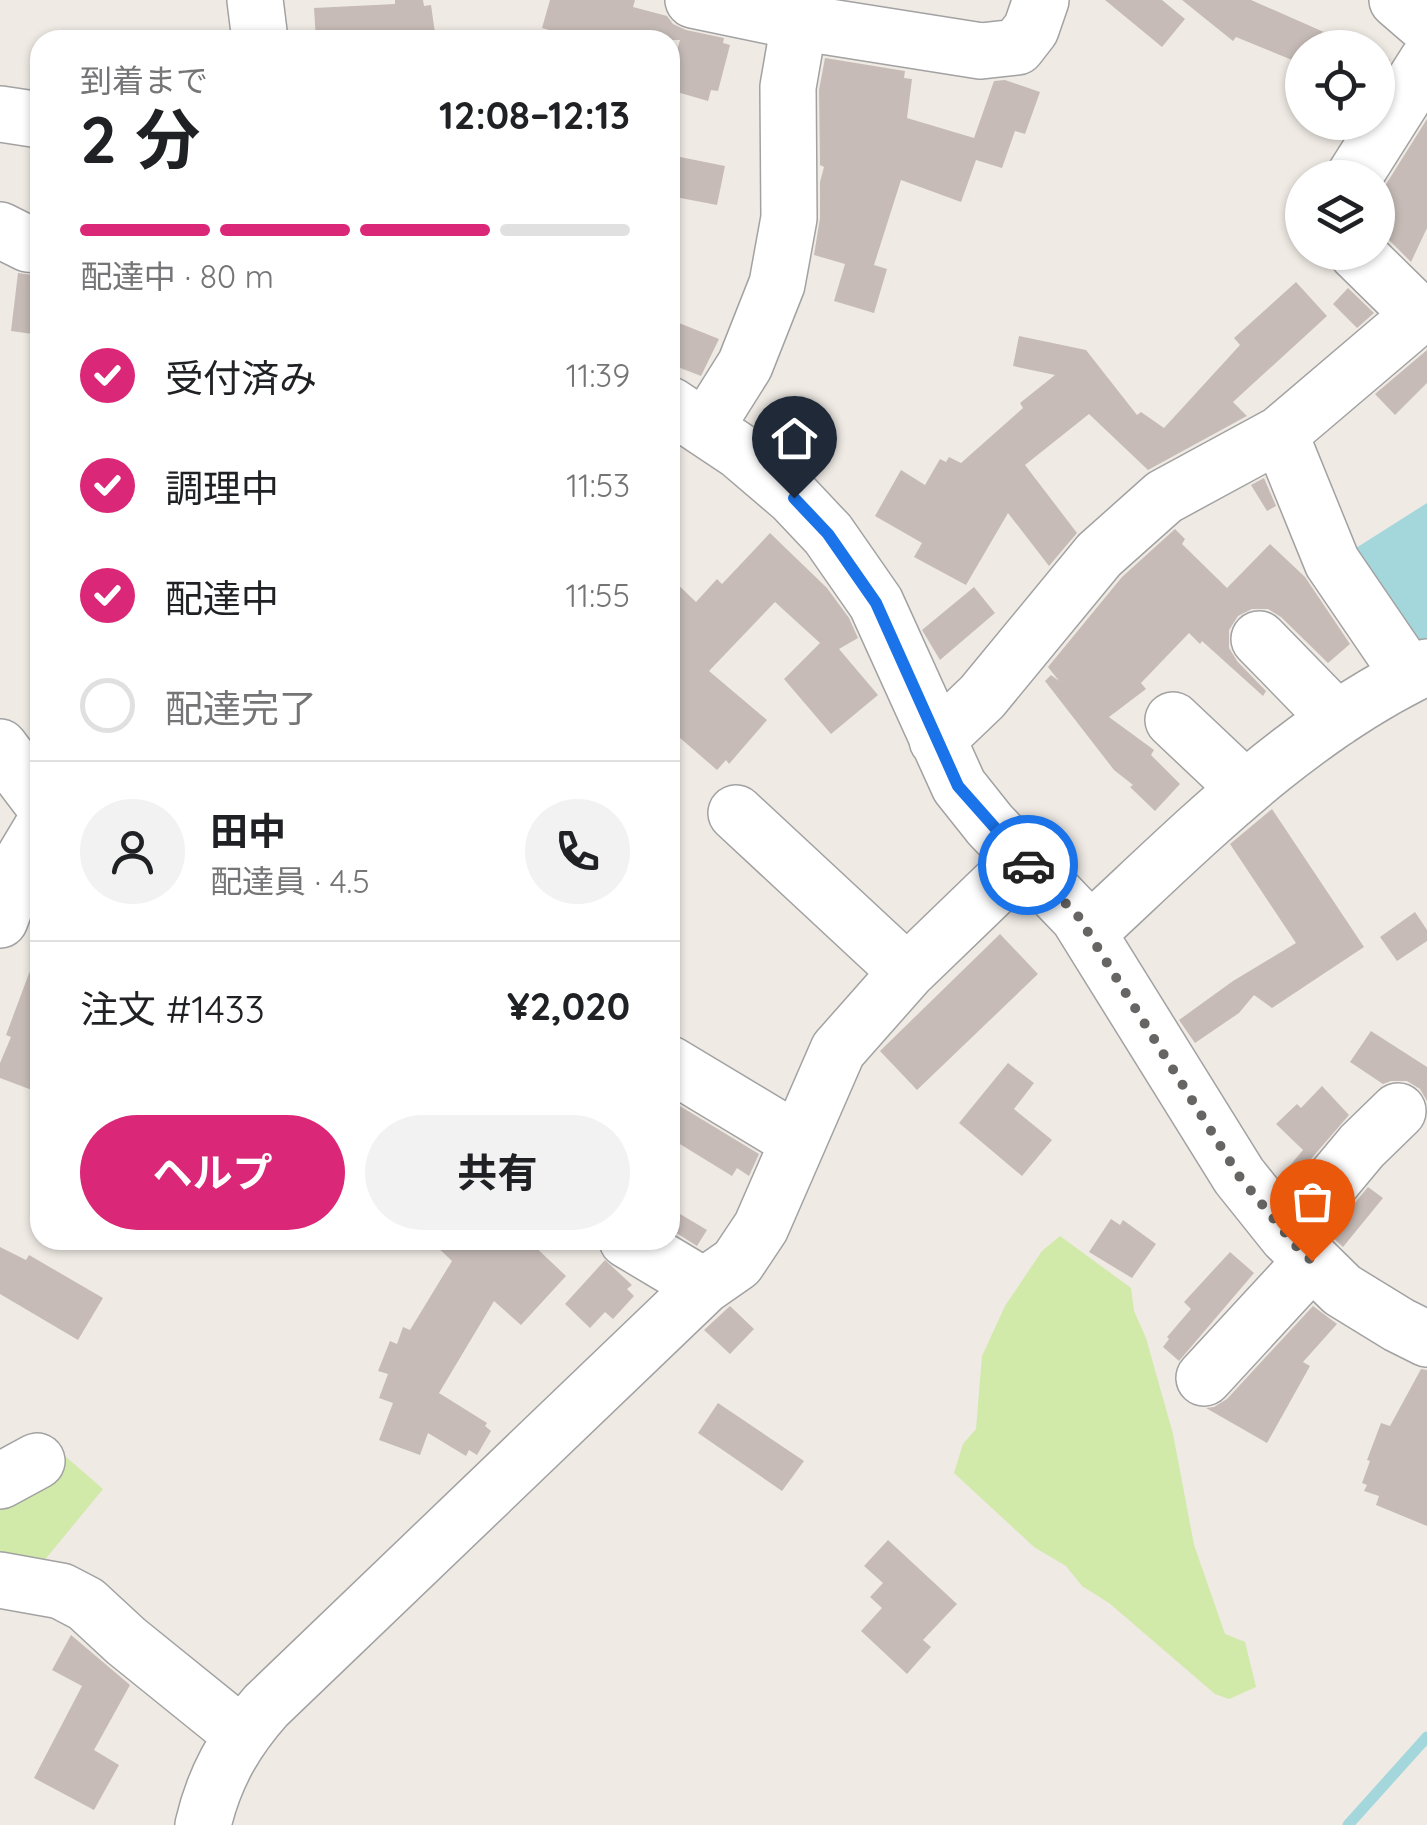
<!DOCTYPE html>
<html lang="ja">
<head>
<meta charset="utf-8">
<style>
	body { margin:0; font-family:Quicksand,"Noto Sans JP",sans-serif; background:#f2f2f2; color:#202124; height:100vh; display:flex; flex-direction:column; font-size:38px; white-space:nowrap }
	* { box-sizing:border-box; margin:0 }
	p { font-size:32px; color:#757577 }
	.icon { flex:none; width:55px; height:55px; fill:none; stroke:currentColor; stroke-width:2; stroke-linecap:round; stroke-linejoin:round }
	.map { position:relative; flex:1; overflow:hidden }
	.sheet { position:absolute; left:30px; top:30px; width:650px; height:1220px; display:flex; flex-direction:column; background:#fff; border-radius:30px; box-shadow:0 2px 8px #0004 }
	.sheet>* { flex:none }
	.controls { position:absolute; left:1285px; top:30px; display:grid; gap:20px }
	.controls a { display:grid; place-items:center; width:110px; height:110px; border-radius:50%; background:#fff; box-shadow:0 2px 8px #0004; font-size:50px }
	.pin { position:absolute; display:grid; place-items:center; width:85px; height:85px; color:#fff; margin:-102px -42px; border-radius:50% 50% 50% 0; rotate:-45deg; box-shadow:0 0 10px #0007 }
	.pin .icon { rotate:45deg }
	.courier { position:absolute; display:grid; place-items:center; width:100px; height:100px; margin:-50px; border:8px solid #1a73e8; border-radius:50%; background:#fff; color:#222; box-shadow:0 2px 12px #0007 }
	.headline em { font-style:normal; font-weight:700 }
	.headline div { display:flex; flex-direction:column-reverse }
	.headline { display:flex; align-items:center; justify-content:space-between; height:170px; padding:0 50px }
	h1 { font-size:65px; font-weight:700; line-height:75px }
	.bar { display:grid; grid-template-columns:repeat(4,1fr); gap:15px 10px; align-content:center; height:120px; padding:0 50px }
	.bar i { height:12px; border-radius:8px; background:#e0e0e0 }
	.bar .active { background:#db2777 }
	.bar p { grid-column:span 4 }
	.line { display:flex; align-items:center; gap:25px; padding:0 50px; border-top:2px solid #e0e0e0 }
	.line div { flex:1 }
	.round { display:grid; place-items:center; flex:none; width:105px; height:105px; border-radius:52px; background:#f2f2f2 }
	ol { padding:0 50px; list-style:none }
	li { display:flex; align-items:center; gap:30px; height:110px }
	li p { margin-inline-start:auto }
	li .icon { padding:10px; border-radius:50%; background:#db2777; color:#fff; stroke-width:4 }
	li:last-child { color:#757577 }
	li i { width:55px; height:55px; border:5px solid #e0e0e0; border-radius:50% }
	.button { display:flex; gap:20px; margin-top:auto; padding:20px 50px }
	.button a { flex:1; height:115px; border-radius:60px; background:#db2777; color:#fff; font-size:40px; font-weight:700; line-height:115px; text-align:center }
	.button a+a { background:#f2f2f2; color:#202124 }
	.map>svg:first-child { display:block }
	.grass { fill:#d1e9a9 }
	.water { fill:#a4d7dc }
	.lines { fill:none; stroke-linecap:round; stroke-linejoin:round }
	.stream { stroke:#a4d7dc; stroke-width:11 }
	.building { fill:#c6bbb7 }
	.minor-casing { stroke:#a2a2a2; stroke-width:58 }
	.minor { stroke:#fff; stroke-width:55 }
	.done { stroke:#676563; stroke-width:10; stroke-dasharray:0 18 }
	.route { stroke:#1a73e8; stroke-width:12 }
</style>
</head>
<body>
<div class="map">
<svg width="1427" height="1825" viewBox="0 0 1427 1825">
	<rect width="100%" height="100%" fill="#efeae4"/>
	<path class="grass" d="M 1060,1236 L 1131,1288 L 1134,1311 L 1146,1338 L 1173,1434 L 1194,1545 L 1225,1634 L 1245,1642 L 1256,1687 L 1229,1699 L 1215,1694 L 1109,1603 L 1082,1586 L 1066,1566 L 1034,1547 L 954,1473 L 963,1444 L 976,1429 L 982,1356 L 1005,1306 L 1042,1251 Z
		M 66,1457 L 103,1489 L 29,1579 L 0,1574 L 0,1491 Z"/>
	<path class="water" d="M 1427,503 L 1427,651 L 1345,555 Z"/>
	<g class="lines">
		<path class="stream" d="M 1348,1825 L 1427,1737"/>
	</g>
	<path class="building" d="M 395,0 L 423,0 L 424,6 L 431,5 L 436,40 L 316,40 L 314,8 L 395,4 Z
		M 550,0 L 635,0 L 633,7 L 667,16 L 673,24 L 686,30 L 724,38 L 723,43 L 730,45 L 718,91 L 711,90 L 708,101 L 670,90 L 670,75 L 680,40 L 567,40 L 568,35 L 542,28 Z
		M 1105,0 L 1162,0 L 1185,19 L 1162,47 Z
		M 1182,0 L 1251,0 L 1360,48 L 1302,48 L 1302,64 L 1236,37 L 1233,41 Z
		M 1378,51 L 1390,60 L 1378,81 Z
		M 825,58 L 905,71 L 904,78 L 912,79 L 907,118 L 974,138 L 994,81 L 1005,80 L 1040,92 L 1025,134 L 1015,131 L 1002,168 L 976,160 L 961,202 L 901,180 L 874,265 L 887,269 L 874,313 L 834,301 L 845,264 L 814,255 L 820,218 L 820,182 L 824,167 L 820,165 L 819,90 Z
		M 1427,119 L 1427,228 L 1411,262 L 1378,229 L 1378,197 Z
		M 670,155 L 725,166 L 717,205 L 670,196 Z
		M 18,273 L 40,276 L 40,335 L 11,331 Z
		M 1296,282 L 1327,316 L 1233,402 L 1247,416 L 1245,417 L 1148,470 L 1089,414 L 1025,465 L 1077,533 L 1049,566 L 1008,513 L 966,585 L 914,557 L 922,543 L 875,516 L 901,470 L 925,485 L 940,459 L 946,462 L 949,457 L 961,463 L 1023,408 L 1020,403 L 1055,375 L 1013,366 L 1019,336 L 1086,350 L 1137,415 L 1141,412 L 1164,428 L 1240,345 L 1234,338 Z
		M 1348,288 L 1374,313 L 1357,328 L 1333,304 Z
		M 679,323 L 719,339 L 701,376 L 670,364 L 670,347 Z
		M 1427,350 L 1427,383 L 1395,415 L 1375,394 Z
		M 1264,478 L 1276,506 L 1267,511 L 1251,485 Z
		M 1175,529 L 1185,539 L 1182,544 L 1227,588 L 1270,544 L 1305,577 L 1350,644 L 1328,663 L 1281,617 L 1268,609 L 1252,609 L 1238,616 L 1229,630 L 1229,648 L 1237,661 L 1266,691 L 1263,696 L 1202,641 L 1200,644 L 1189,633 L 1141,683 L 1146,689 L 1109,717 L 1154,750 L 1151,755 L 1180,784 L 1155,811 L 1130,787 L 1133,785 L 1114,770 L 1045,681 L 1051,675 L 1059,681 L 1048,667 L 1122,577 Z
		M 770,533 L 827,588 L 849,618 L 858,638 L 839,649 L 878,695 L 831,734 L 784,679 L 820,643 L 775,602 L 709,671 L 767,720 L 729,764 L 726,760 L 717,770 L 672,731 L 680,722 L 670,714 L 670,577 L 696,602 L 717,579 L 722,584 Z
		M 974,587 L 995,613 L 940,660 L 922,630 Z
		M 1272,809 L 1364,947 L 1272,1008 L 1254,995 L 1239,1013 L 1195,1043 L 1179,1020 L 1233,981 L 1296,943 L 1230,844 Z
		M 1415,912 L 1427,930 L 1427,941 L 1397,961 L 1380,937 Z
		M 1000,934 L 1038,974 L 917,1090 L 880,1051 Z
		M 37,952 L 40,953 L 40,1093 L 0,1078 L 0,1063 L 11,1037 L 6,1035 Z
		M 1371,1031 L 1427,1067 L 1427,1101 L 1420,1089 L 1407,1081 L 1391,1081 L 1383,1084 L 1350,1062 Z
		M 1008,1063 L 1034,1083 L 1014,1109 L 1052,1140 L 1022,1176 L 959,1123 Z
		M 1322,1086 L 1349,1115 L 1291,1182 L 1282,1175 L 1303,1150 L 1276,1124 L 1297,1104 L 1301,1108 Z
		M 670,1100 L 759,1154 L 749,1176 L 737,1168 L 732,1176 L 670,1138 Z
		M 1368,1187 L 1383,1198 L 1343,1247 L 1329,1234 Z
		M 670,1208 L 707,1230 L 697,1246 L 670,1229 Z
		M 1111,1219 L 1120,1225 L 1123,1220 L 1156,1244 L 1132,1278 L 1089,1252 Z
		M 430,1240 L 528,1240 L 566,1276 L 521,1325 L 494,1301 L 439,1393 L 487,1423 L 485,1426 L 491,1431 L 477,1455 L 469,1450 L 466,1456 L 428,1433 L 420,1455 L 379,1440 L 393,1403 L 379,1398 L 388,1374 L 378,1371 L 390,1341 L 397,1344 L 403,1327 L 410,1330 L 452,1261 Z
		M 0,1247 L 26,1260 L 29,1255 L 103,1298 L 78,1340 L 0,1294 Z
		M 1230,1252 L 1254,1273 L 1179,1361 L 1163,1347 L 1169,1339 L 1167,1337 L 1191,1309 L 1184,1302 Z
		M 605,1260 L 632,1285 L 627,1289 L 634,1296 L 613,1319 L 605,1312 L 590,1328 L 565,1304 Z
		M 730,1306 L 754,1329 L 730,1354 L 704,1330 Z
		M 1313,1306 L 1337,1324 L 1303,1362 L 1310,1366 L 1267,1443 L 1206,1408 L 1214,1407 L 1227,1399 Z
		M 1421,1369 L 1427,1370 L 1427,1526 L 1376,1505 L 1379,1496 L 1364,1491 L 1367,1485 L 1362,1483 L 1370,1461 L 1367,1460 L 1381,1423 L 1390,1426 Z
		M 718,1403 L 804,1461 L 782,1491 L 698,1433 Z
		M 888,1540 L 957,1604 L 923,1640 L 931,1647 L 907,1674 L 861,1631 L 882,1608 L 870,1597 L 883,1583 L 864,1566 Z
		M 71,1635 L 130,1685 L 94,1750 L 119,1765 L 94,1810 L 34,1778 L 82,1686 L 52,1670 Z"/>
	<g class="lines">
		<defs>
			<path id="minor" d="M 255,0 L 260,40
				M 693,0 L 798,22 L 981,51 L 1017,47 L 1031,29 L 1041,0
				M 1397,0 L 1427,26
				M 0,114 L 40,120
				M 1353,178 L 1427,61
				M 0,230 L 28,244 L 40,245
				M 670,405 L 739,451 L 794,498 L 828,534 L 876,603 L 959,786 L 990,825 L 1078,917 L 1239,1176 L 1287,1236 L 1342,1290 L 1399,1325 L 1427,1339
				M 706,427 L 745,365 L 777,284 L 789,218 L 788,87 L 803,0
				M 1280,434 L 1332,562 L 1409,675
				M 1259,639 L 1337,719
				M 1173,720 L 1245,788
				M 937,740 L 982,697 L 1099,555 L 1164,497 L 1280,434 L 1407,326 L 1413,308 L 1356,252
				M 0,747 L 40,800
				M 736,813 L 907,972
				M 0,920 L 22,861 L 40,831
				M 1088,933 C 1193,836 1296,729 1427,667
				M 670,1064 L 798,1141
				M 1287,1236 L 1362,1146 L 1398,1111
				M 627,1240 L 704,1286
				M 1204,1378 L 1312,1261
				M 0,1481 L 37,1461
				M 0,1580 L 61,1591 L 86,1604 L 126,1641 L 241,1734
				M 203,1825 C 214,1778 234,1742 266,1706 L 704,1286 L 737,1263 L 761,1227 L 838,1050 L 907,972 L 1023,860"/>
		</defs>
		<use href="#minor" class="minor-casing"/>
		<use href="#minor" class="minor"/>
	</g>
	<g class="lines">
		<path class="done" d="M 1028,865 L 1078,916 L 1239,1176 L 1295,1245 L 1312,1261"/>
		<path class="route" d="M 794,498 L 828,534 L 876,603 L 958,786 L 1028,865"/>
	</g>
</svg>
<div class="controls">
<a><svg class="icon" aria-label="locate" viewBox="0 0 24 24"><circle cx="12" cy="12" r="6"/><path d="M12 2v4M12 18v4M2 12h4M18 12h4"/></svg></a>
<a><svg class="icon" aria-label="layers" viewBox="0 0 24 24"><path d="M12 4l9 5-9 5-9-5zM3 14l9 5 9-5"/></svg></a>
</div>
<div class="pin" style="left:1312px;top:1261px;background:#ea580c"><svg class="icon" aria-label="bag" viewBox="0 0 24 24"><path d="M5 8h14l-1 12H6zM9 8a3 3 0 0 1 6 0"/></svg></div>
<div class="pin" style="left:794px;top:498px;background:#1f2937"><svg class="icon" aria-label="home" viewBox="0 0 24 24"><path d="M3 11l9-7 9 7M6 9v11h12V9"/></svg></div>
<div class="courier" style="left:1028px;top:865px"><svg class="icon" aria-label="car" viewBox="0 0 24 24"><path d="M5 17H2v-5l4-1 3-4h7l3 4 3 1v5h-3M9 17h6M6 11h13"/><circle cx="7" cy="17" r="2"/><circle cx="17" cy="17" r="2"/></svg></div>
<section class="sheet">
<div class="headline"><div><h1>2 分</h1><p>到着まで</p></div><em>12:08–12:13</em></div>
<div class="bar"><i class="active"></i><i class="active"></i><i class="active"></i><i></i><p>配達中 · 80 m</p></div>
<ol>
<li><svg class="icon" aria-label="check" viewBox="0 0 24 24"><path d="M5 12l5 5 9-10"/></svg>受付済み<p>11:39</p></li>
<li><svg class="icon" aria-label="check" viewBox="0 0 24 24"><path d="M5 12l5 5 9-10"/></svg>調理中<p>11:53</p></li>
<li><svg class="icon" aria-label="check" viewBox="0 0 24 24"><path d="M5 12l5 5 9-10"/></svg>配達中<p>11:55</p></li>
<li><i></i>配達完了</li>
</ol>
<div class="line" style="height:180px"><a class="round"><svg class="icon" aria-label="person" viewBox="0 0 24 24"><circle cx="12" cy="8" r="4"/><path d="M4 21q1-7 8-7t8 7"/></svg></a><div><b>田中</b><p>配達員 · 4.5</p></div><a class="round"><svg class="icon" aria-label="phone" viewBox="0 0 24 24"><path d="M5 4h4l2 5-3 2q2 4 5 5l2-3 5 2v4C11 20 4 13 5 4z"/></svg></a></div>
<div class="line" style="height:130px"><div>注文 #1433</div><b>¥2,020</b></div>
<div class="button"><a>ヘルプ</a><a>共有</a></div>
</section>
</div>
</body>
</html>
